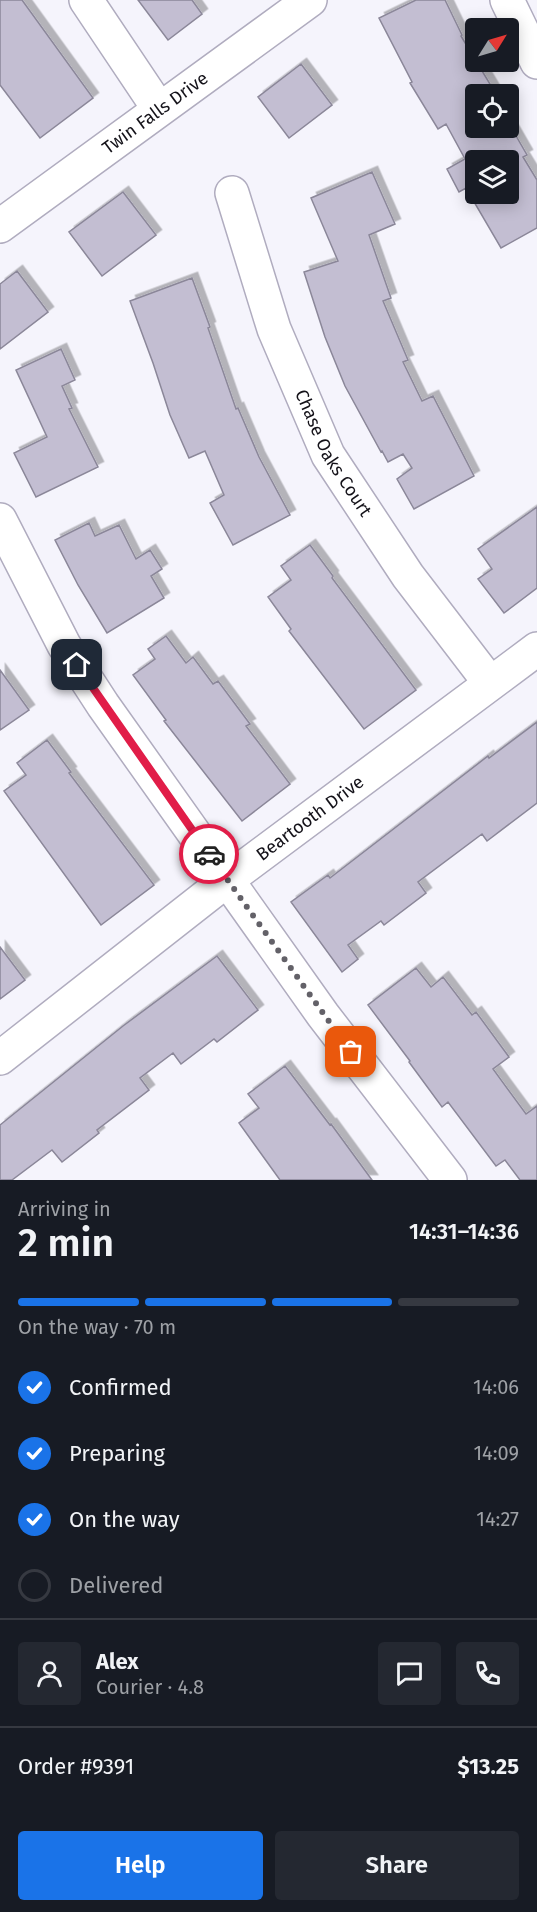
<!DOCTYPE html>
<html lang="en">
<head>
<meta charset="utf-8">
<style>
	body { margin:0; font-family:"Fira Sans",sans-serif; background:#242831; color:#f1f3f6; height:100vh; display:flex; flex-direction:column; font-size:22px; white-space:nowrap }
	* { box-sizing:border-box; margin:0 }
	p { font-size:20px; color:#9ea1a6 }
	.icon { flex:none; width:33px; height:33px; fill:none; stroke:currentColor; stroke-width:2; stroke-linecap:round; stroke-linejoin:round }
	.map { position:relative; height:1180px; overflow:hidden }
	.details { display:flex; flex-direction:column; background:#171b24; flex:1 }
	.details>* { flex:none }
	.needle { width:39px; rotate:53deg }
	.fabs { position:absolute; left:465px; top:18px; display:grid; gap:12px }
	.fabs a { display:grid; place-items:center; width:54px; height:54px; border-radius:6px; background:#171b24; box-shadow:0 3px 15px #0003; font-size:30px }
	.pin { position:absolute; display:grid; place-items:center; width:51px; height:51px; color:#fff; margin:-26px; border-radius:12px; box-shadow:0 3px 9px #0006 }
	.courier { position:absolute; display:grid; place-items:center; width:60px; height:60px; margin:-30px; border:4px solid #e11d48; border-radius:50%; background:#fff; color:#222; box-shadow:0 2px 8px #0007 }
	.headline em { font-style:normal; font-weight:600 }
	.headline div { display:flex; flex-direction:column-reverse }
	.headline { display:flex; align-items:center; justify-content:space-between; height:102px; padding:0 18px }
	h1 { font-size:39px; font-weight:600; line-height:45px }
	.bar { display:grid; grid-template-columns:repeat(4,1fr); gap:9px 6px; align-content:center; height:72px; padding:0 18px }
	.bar i { height:8px; border-radius:4px; background:#363941 }
	.bar .current { background:#1a73e8 }
	.bar p { grid-column:span 4 }
	.line { display:flex; align-items:center; gap:15px; padding:0 18px; border-top:2px solid #363941 }
	.line div { flex:1 }
	.round { display:grid; place-items:center; flex:none; width:63px; height:63px; border-radius:6px; background:#242831 }
	ol { padding:0 18px; list-style:none }
	li { display:flex; align-items:center; gap:18px; height:66px }
	li p { margin-inline-start:auto }
	li .icon { padding:6px; border-radius:50%; background:#1a73e8; color:#fff; stroke-width:4 }
	li:last-child { color:#9ea1a6 }
	li i { width:33px; height:33px; border:3px solid #363941; border-radius:50% }
	.button { display:flex; gap:12px; margin-top:auto; padding:12px 18px }
	.button a { flex:1; height:69px; border-radius:6px; background:#1a73e8; color:#fff; font-size:24px; font-weight:600; line-height:69px; text-align:center }
	.button a+a { background:#242831; color:#f1f3f6 }
	.map>svg:first-child { display:block }
	.building { fill:#c3bed2; stroke:#8b8799; stroke-width:1.5; fill-rule:evenodd; filter:url(#shadow) }
	.lines { fill:none; stroke-linecap:round; stroke-linejoin:round }
	.minor-casing { stroke:#b0acbf; stroke-width:36 }
	.minor { stroke:#fff; stroke-width:33 }
	.done { stroke:#636168; stroke-width:6; stroke-dasharray:0 10.8 }
	.route { stroke:#e11d48; stroke-width:8 }
	.labels { text-anchor:middle; stroke-width:6; stroke-linejoin:round; paint-order:stroke }
	.street-label { font-size:18px; fill:#141219; stroke:#fff }
</style>
</head>
<body>
<div class="map">
<svg width="537" height="1180" viewBox="0 0 537 1180">
	<defs>
		<filter id="shadow"><feDropShadow dx="5.5" dy="-5.5" stdDeviation="0" flood-color="#0004"/></filter>
	</defs>
	<rect width="100%" height="100%" fill="#f5f4fc"/>
	<path class="building" d="M 0,0 L 22,0 L 93,98 L 40,138 L 0,85 Z
		M 138,0 L 192,0 L 202,14 L 168,40 Z
		M 416,0 L 445,0 L 462,35 L 461,36 L 496,94 L 476,94 L 476,128 L 508,128 L 508,122 L 527,155 L 523,157 L 537,180 L 537,228 L 501,248 L 466,188 L 459,192 L 447,169 L 465,159 L 446,124 L 438,129 L 410,83 L 412,82 L 379,18 ZM 476,160 L 508,160 L 508,194 L 476,194 Z
		M 301,64 L 332,105 L 289,138 L 258,97 Z
		M 372,172 L 395,224 L 369,235 L 391,298 L 383,301 L 408,360 L 403,362 L 422,401 L 433,396 L 474,476 L 414,509 L 397,479 L 412,468 L 403,454 L 388,462 L 382,451 L 381,452 L 345,386 L 325,337 L 304,272 L 338,261 L 311,198 Z
		M 123,192 L 156,235 L 102,276 L 69,232 Z
		M 17,271 L 48,312 L 0,349 L 0,284 Z
		M 192,278 L 210,327 L 208,328 L 236,409 L 238,408 L 259,457 L 290,515 L 233,545 L 210,503 L 224,495 L 205,451 L 189,458 L 170,415 L 153,363 L 130,301 Z
		M 61,349 L 75,380 L 62,386 L 72,408 L 69,409 L 98,467 L 36,497 L 14,453 L 47,437 L 16,370 Z
		M 537,507 L 537,588 L 504,613 L 478,579 L 492,569 L 478,549 Z
		M 89,523 L 95,536 L 119,525 L 136,559 L 150,550 L 162,569 L 151,576 L 164,598 L 107,633 L 78,585 L 55,540 Z
		M 310,545 L 333,576 L 332,578 L 416,690 L 364,729 L 289,631 L 291,629 L 268,597 L 291,580 L 281,566 Z
		M 166,636 L 186,663 L 193,657 L 213,684 L 218,681 L 250,724 L 246,726 L 290,784 L 242,821 L 164,721 L 166,720 L 133,675 L 155,659 L 148,649 Z
		M 0,670 L 29,710 L 0,730 Z
		M 537,722 L 537,803 L 487,841 L 482,834 L 418,882 L 426,893 L 384,925 L 381,921 L 348,945 L 358,959 L 342,972 L 291,902 L 328,875 L 330,878 L 488,756 L 489,758 Z
		M 47,740 L 71,772 L 69,773 L 154,885 L 101,925 L 4,791 L 26,775 L 17,763 Z
		M 0,947 L 25,980 L 0,999 Z
		M 217,956 L 258,1010 L 217,1042 L 214,1039 L 181,1064 L 173,1053 L 140,1078 L 149,1090 L 97,1130 L 99,1133 L 62,1162 L 52,1150 L 12,1180 L 0,1180 L 0,1125 L 123,1026 Z
		M 416,968 L 431,987 L 443,977 L 472,1015 L 476,1012 L 509,1057 L 493,1069 L 526,1114 L 537,1106 L 537,1180 L 520,1180 L 505,1160 L 496,1166 L 448,1102 L 442,1107 L 409,1062 L 410,1061 L 368,1005 Z
		M 285,1066 L 330,1125 L 331,1124 L 372,1180 L 280,1180 L 239,1123 L 259,1108 L 248,1094 Z"/>
	<g class="lines">
		<defs>
			<g id="minor">
				<path d="M 86,0 L 159,109"/>
				<path d="M 507,0 L 537,62"/>
				<path id="s1" d="M 232,193 L 274,329 L 328,455 L 408,576 L 490,683"/>
				<path id="s2" d="M 0,226 L 310,0"/>
				<path d="M 0,520 L 64,645 L 103,705 L 323,1015 L 450,1180"/>
				<path id="s3" d="M 0,1058 L 227,880 L 537,649"/>
			</g>
		</defs>
		<use href="#minor" class="minor-casing"/>
		<use href="#minor" class="minor"/>
	</g>
	<g class="lines">
		<path class="done" d="M 209,854 L 351,1052"/>
		<path class="route" d="M 77,665 L 209,854"/>
	</g>
	<g class="labels">
		<g class="street-label">
			<text dy="6" stroke="none"><textPath href="#s2" startOffset="192">Twin Falls Drive</textPath></text>
			<text dy="6" stroke="none"><textPath href="#s1" startOffset="280">Chase Oaks Court</textPath></text>
			<text dy="6" stroke="none"><textPath href="#s3" startOffset="392">Beartooth Drive</textPath></text>
		</g>
	</g>
</svg>
<div class="fabs">
<a><svg class="needle" viewBox="-14 -14 28 28"><path d="M0-13l5 13h-10z" fill="#e53935"/><path d="M0 13l5-13h-10z" fill="#9ea1a6"/></svg></a>
<a><svg class="icon" aria-label="locate" viewBox="0 0 24 24"><circle cx="12" cy="12" r="6"/><path d="M12 2v4M12 18v4M2 12h4M18 12h4"/></svg></a>
<a><svg class="icon" aria-label="layers" viewBox="0 0 24 24"><path d="M12 4l9 5-9 5-9-5zM3 14l9 5 9-5"/></svg></a>
</div>
<div class="pin" style="left:351px;top:1052px;background:#ea580c"><svg class="icon" aria-label="bag" viewBox="0 0 24 24"><path d="M5 8h14l-1 12H6zM9 8a3 3 0 0 1 6 0"/></svg></div>
<div class="pin" style="left:77px;top:665px;background:#1f2937"><svg class="icon" aria-label="home" viewBox="0 0 24 24"><path d="M3 11l9-7 9 7M6 9v11h12V9"/></svg></div>
<div class="courier" style="left:209px;top:854px"><svg class="icon" aria-label="car" viewBox="0 0 24 24"><path d="M5 17H2v-5l4-1 3-4h7l3 4 3 1v5h-3M9 17h6M6 11h13"/><circle cx="7" cy="17" r="2"/><circle cx="17" cy="17" r="2"/></svg></div>
</div>
<section class="details">
<div class="headline"><div><h1>2 min</h1><p>Arriving in</p></div><em>14:31–14:36</em></div>
<div class="bar"><i class="current"></i><i class="current"></i><i class="current"></i><i></i><p>On the way · 70 m</p></div>
<ol>
<li><svg class="icon" aria-label="check" viewBox="0 0 24 24"><path d="M5 12l5 5 9-10"/></svg>Confirmed<p>14:06</p></li>
<li><svg class="icon" aria-label="check" viewBox="0 0 24 24"><path d="M5 12l5 5 9-10"/></svg>Preparing<p>14:09</p></li>
<li><svg class="icon" aria-label="check" viewBox="0 0 24 24"><path d="M5 12l5 5 9-10"/></svg>On the way<p>14:27</p></li>
<li><i></i>Delivered</li>
</ol>
<div class="line" style="height:108px"><a class="round"><svg class="icon" aria-label="person" viewBox="0 0 24 24"><circle cx="12" cy="8" r="4"/><path d="M4 21q1-7 8-7t8 7"/></svg></a><div><b>Alex</b><p>Courier · 4.8</p></div><a class="round"><svg class="icon" aria-label="chat" viewBox="0 0 24 24"><path d="M4 5h16v11H9l-5 4z"/></svg></a><a class="round"><svg class="icon" aria-label="phone" viewBox="0 0 24 24"><path d="M5 4h4l2 5-3 2q2 4 5 5l2-3 5 2v4C11 20 4 13 5 4z"/></svg></a></div>
<div class="line" style="height:78px"><div>Order #9391</div><b>$13.25</b></div>
<div class="button"><a>Help</a><a>Share</a></div>
</section>
</body>
</html>
